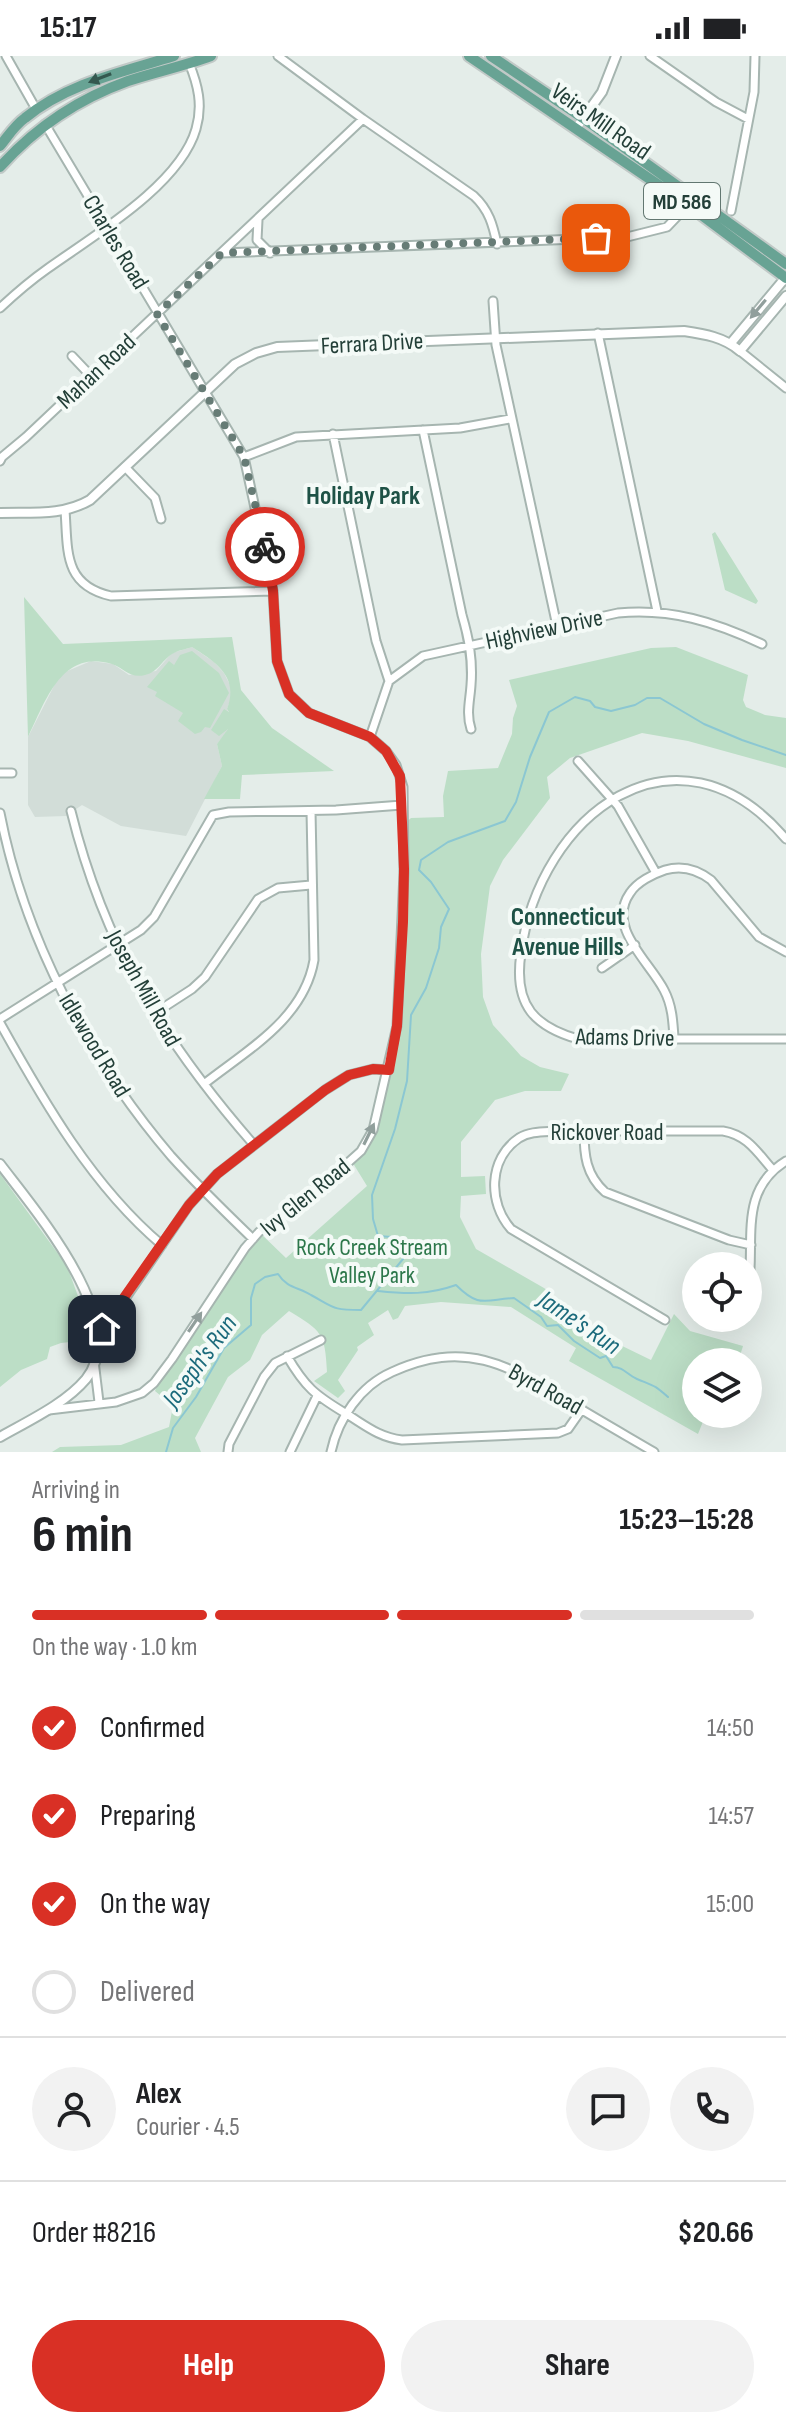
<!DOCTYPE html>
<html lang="en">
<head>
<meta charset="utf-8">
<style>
	body { margin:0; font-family:"Sofia Sans Condensed",sans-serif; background:#f2f2f2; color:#202124; height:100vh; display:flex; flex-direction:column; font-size:30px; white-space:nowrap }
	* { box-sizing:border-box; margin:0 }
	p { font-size:26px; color:#757577 }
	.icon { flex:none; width:44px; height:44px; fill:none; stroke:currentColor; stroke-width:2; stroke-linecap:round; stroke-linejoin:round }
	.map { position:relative; height:1396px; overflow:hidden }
	.side { display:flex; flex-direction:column; background:#fff; flex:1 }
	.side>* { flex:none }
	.buttons { position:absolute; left:682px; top:1196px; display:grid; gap:16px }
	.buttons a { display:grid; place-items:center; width:80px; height:80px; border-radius:50%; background:#fff; box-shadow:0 8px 32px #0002; font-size:40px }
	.pin { position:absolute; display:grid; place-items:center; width:68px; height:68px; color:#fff; margin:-34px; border-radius:16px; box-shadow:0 4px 12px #0006 }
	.courier { position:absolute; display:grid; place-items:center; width:80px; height:80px; margin:-40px; border:6px solid #d93025; border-radius:50%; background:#fff; color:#222; box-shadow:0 2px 10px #0007 }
	.overview em { font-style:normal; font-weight:700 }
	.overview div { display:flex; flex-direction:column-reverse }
	.overview { display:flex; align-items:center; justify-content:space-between; height:136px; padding:0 32px }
	h1 { font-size:52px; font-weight:700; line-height:60px }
	.bar { display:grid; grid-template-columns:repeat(4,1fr); gap:12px 8px; align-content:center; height:96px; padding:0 32px }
	.bar i { height:10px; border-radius:6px; background:#e0e0e0 }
	.bar .selected { background:#d93025 }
	.bar p { grid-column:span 4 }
	.line { display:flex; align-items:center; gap:20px; padding:0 32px; border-top:2px solid #e0e0e0 }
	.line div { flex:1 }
	.round { display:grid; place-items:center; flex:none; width:84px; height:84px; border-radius:42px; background:#f2f2f2 }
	ol { padding:0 32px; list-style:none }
	li { display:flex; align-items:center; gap:24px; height:88px }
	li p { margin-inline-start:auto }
	li .icon { padding:8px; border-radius:50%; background:#d93025; color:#fff; stroke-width:4 }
	li:last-child { color:#757577 }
	li i { width:44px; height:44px; border:4px solid #e0e0e0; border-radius:50% }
	.primary-button { display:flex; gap:16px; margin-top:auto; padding:16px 32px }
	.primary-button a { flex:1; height:92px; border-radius:48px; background:#d93025; color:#fff; font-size:32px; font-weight:700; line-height:92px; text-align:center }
	.primary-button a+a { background:#f2f2f2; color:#202124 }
	.status { display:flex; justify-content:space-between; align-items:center; height:56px; padding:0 40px; background:#fff; direction:ltr }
	.status svg { height:22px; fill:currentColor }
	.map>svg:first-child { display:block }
	.built { fill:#d2ddd8 }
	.green { fill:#bcdec6 }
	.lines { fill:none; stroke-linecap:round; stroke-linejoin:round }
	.stream { stroke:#8bc7d2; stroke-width:2 }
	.minor-casing { stroke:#a6b5b0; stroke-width:11 }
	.tertiary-casing { stroke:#a6b5b0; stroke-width:12 }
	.primary-casing { stroke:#c1c9c7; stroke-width:14 }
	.minor { stroke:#fff; stroke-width:7 }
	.tertiary { stroke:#fff; stroke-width:8 }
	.primary { stroke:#68a394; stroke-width:10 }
	.oneway { fill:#34584f }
	.oneway2 { fill:#919f9c }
	.done { stroke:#677c76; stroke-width:8; stroke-dasharray:0 14.4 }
	.route { stroke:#d93025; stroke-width:10 }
	.labels { text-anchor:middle; stroke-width:8; stroke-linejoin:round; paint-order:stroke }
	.shield { fill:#f4faf7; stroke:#627771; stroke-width:2 }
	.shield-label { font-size:22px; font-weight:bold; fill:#233f38 }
	.street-label { font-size:24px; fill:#233f38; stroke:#f4faf7 }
	.park-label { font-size:24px; fill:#2c774a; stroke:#f4faf7 }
	.neighbourhood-label { font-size:26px; font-weight:bold; fill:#1e5246; stroke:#f4faf7 }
	.water-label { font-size:26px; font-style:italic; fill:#1c6b7c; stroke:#f4faf7 }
</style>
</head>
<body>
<div class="status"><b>15:17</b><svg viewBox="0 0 49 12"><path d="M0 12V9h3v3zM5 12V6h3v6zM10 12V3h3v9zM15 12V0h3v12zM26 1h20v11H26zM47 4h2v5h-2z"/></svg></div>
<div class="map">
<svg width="786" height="1396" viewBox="0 0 786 1396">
	<rect width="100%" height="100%" fill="#e4ede9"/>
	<path class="built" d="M 192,591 L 214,606 L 224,617 L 231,631 L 231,642 L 227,653 L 231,663 L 226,677 L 217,688 L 222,710 L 186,780 L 121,770 L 82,749 L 66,760 L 35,761 L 28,749 L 28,681 L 58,622 L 65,616 L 91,605 L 113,608 L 129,619 L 156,615 L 172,597 Z"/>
	<path class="green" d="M 715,476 L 758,545 L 756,548 L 725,534 L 712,478 Z
		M 24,541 L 63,588 L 232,581 L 241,634 L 272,672 L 334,715 L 242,719 L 240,743 L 204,743 L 222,710 L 217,688 L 228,673 L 219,680 L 211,674 L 224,653 L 229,656 L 227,653 C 239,621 217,607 192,591 C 187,593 179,594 174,597 C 163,602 159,616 145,619 C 130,623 124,612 112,608 C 61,592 45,647 28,681 Z
		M 676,591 L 748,619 L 743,644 L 746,651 L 765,659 L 786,662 L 786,712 L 688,685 L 642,677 L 570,702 L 547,721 L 550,742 L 503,804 L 490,830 L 481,898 L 483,941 L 493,969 L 521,1000 L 540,1011 L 569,1018 L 561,1035 L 525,1035 L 495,1044 L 461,1086 L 461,1121 L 485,1120 L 486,1138 L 461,1140 L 460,1161 L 476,1193 L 544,1232 L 614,1286 L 651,1304 L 674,1258 L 690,1275 L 743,1290 L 738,1306 L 696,1306 L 696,1358 L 706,1358 L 698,1378 L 569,1305 L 576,1292 L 511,1251 L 441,1246 L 405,1250 L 398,1262 L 393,1264 L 388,1254 L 368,1267 L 374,1279 L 357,1291 L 358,1294 L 338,1324 L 345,1335 L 338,1342 L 314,1325 L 327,1316 C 325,1277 322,1275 289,1255 L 262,1279 L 250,1304 L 228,1321 L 195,1382 L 201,1396 L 52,1396 L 60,1391 L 121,1389 L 169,1371 L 173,1350 L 155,1335 L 162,1316 L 259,1176 L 286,1202 L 367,1130 L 351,1104 L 373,1074 L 397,970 L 403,769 L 411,762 L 444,761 L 443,740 L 448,715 L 498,712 L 512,678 L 513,662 L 517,650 L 509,624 L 651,592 Z
		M 192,595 L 219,617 L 229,637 L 210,672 L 205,671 L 201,676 L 195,678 L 178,665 L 183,657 L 155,640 L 157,636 L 147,631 L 169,605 L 174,609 L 167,621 L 180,599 Z
		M 0,1118 L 67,1210 L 82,1251 L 88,1284 L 61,1287 L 50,1291 L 47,1303 L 21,1314 L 0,1331 Z"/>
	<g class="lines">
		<path class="stream" d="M 378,1235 C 407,1238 428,1239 456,1229 C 479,1252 484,1244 514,1242 L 541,1261 L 547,1270 L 558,1269 L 574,1285 L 600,1302 L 606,1300 L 613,1311 C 624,1311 627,1319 637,1323 C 654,1330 653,1328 668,1341
			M 166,1396 L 173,1372 L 196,1341 L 224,1292 L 251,1269 L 251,1242 L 255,1228 L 265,1221 L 278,1218 C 287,1232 298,1231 311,1239 C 335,1252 332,1254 361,1254 L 403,1203 L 406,1190 L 392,1181 L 378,1180 L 373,1163 L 372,1139 L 395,1073 L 407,1025 L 411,959 L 426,932 L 439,892 L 441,871 L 449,853 L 431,826 L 419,814 L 421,804 L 448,786 L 505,765 L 516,746 L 530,701 L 549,656 L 575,641 L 590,645 L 595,651 L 611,655 L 635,649 L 647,642 L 660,642 L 704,668 L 742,684 L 786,699"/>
		<defs>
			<path id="minor" d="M 6,0 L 36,53
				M 278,0 L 363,63 L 474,140 C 489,154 493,169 497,188
				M 650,0 L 716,46 L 748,63
				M 45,68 L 244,401 L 273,535 L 277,605 L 289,638 L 309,657 L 370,681 L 386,695 L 396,709 L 403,731 L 404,817 L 397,970 L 373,1074 L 361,1095 L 342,1112 L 259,1176 L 245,1192 L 172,1303 L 154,1327 L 142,1337 L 116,1346 L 49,1354
				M 731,155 L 754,36 L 755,0
				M 258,164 L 257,184 L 270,197
				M 222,197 L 627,181 L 667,171 L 688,149
				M 493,245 L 496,289 L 557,570
				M 0,252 C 15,238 30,225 47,213 C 93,180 180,129 196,73 C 203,49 198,29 189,7
				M 598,277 L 657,555
				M 740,295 L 786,332
				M 72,300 L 90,319
				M 423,374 L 462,559 C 469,583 473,604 471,629 C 470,645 466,657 471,673
				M 333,378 L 376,585 L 389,625
				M 244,401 L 296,381 L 460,372 L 510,363
				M 0,405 L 2,401 L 26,381 L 363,63
				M 125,411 L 155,442 L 161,463
				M 65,454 C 68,495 63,529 111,540 L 273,535
				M 370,681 L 389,625 L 423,600 L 618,557 C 671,552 715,566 762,588
				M 578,705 L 618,750 L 656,817
				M 0,717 L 12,717
				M 71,755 C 104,889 164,986 254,1089
				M 0,757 C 24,882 89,1004 171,1100 C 197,1129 225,1156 253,1183
				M 786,783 C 676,654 539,759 521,897 C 518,917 518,939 531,956 C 543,971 560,978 578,983 L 786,983
				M 602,912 L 635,889
				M 155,957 L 192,933 L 205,921 L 258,843 L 278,832 L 311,829
				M 0,963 L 141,874 L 154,861 L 213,759 L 229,756 L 336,754 L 402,749
				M 0,967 C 44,1046 92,1130 162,1189
				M 674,982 C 673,965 672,949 664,934 C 649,905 606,871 630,837 C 637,826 653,818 665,814 C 682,809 698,814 711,824 L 759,881 L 786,896
				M 204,1028 C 247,994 304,963 314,904 L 311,755
				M 584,1075 C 584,1099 586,1119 605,1136 L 729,1184 L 751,1189
				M 748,1236 C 756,1187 737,1135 786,1105
				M 665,1264 L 511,1173 C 488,1147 488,1103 519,1082 C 530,1075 544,1076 557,1075 L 723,1075 C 747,1079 757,1096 772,1113
				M 97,1278 L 114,1259 L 189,1149 L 217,1118 L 325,1034 L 349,1019 L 373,1013 L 389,1014
				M 287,1300 C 305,1331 315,1339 345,1357 C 365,1369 378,1381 402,1384 L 558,1377 L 568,1373 L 582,1353
				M 94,1305 L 99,1346
				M 228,1396 L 229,1388 L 264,1321 L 275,1307 L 321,1284
				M 290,1396 L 317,1340
				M 331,1396 C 338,1363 360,1330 392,1316 C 464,1283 507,1308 569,1346 C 597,1363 625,1379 654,1396"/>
			<path id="tertiary" d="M 577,71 L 602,36 L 616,0
				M 731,287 L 786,221
				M 0,457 C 31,456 63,460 90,444 L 235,308 L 256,297 L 277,291 L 684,275 C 704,278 724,281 740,295 L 786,240
				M 0,1108 C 33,1152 132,1266 86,1323 C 65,1348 28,1365 0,1381"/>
			<path id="primary" d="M 469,0 L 688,149 L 786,222
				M 491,0 L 583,62 L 786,208
				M 0,90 C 8,80 15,69 25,62 C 68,27 123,16 174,0
				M 0,111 C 35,72 78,43 128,25 C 155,16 184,10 211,0"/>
		</defs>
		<use href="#minor" class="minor-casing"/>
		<use href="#tertiary" class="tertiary-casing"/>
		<use href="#primary" class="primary-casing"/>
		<use href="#minor" class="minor"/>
		<use href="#tertiary" class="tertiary"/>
		<use href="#primary" class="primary"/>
	</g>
	<defs><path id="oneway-solid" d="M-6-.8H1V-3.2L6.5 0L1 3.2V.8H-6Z" transform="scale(2)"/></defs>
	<use class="oneway" href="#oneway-solid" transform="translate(100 22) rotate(159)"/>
	<g class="oneway2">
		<use href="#oneway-solid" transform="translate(758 253) rotate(130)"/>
		<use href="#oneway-solid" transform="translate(369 1078) rotate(-64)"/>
		<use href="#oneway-solid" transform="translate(195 1266) rotate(-56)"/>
	</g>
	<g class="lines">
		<path class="done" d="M 265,491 L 244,401 L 157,258 L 222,197 L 596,182"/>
		<path class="route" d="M 102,1273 L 189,1149 L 217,1118 L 325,1034 L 349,1019 L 373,1013 L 389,1014 L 397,970 L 403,866 L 404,813 L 400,720 L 386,695 L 370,681 L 309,657 L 289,638 L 277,605 L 273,535 L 265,491"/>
	</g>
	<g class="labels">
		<rect class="shield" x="644" y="127" width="76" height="36" rx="6"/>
		<g class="shield-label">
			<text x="682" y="153">MD 586</text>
		</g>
		<g class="street-label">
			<text transform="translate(601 65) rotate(35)" y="8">Veirs Mill Road</text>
			<text transform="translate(116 186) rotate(59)" y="8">Charles Road</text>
			<text transform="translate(372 287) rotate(-3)" y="8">Ferrara Drive</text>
			<text transform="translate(96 315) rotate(-43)" y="8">Mahan Road</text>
			<text transform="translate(544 573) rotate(-12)" y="8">Highview Drive</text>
			<text transform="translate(144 932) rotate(61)" y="8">Joseph Mill Road</text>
			<text transform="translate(625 981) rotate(1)" y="8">Adams Drive</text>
			<text transform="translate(95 989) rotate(59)" y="8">Idlewood Road</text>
			<text x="607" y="1084">Rickover Road</text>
			<text transform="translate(305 1141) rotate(-39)" y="8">Ivy Glen Road</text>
			<text transform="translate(546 1333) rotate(29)" y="8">Byrd Road</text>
		</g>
		<g class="park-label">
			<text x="372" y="1199">Rock Creek Stream<tspan x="372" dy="28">Valley Park</tspan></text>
		</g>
		<g class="neighbourhood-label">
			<text x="363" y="448">Holiday Park</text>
			<text x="568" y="869">Connecticut<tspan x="568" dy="30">Avenue Hills</tspan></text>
		</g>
		<g class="water-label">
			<text transform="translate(580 1266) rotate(34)" y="9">Jame's Run</text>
			<text transform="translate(199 1305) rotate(-54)" y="9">Joseph's Run</text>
		</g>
	</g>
</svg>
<div class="buttons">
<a><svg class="icon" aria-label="locate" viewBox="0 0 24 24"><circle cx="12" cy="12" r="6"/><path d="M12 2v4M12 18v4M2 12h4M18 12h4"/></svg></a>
<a><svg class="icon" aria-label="layers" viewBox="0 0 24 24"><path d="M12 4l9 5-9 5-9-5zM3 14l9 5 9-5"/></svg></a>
</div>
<div class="pin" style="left:596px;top:182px;background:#ea580c"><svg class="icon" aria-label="bag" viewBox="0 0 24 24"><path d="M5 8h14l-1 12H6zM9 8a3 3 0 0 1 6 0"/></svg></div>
<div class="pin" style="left:102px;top:1273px;background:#1f2937"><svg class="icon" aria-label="home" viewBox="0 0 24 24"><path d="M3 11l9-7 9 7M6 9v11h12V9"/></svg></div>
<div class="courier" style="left:265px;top:491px"><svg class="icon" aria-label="bike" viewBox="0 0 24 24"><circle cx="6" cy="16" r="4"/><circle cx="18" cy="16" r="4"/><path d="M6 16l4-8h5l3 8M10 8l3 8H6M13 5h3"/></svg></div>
</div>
<section class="side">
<div class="overview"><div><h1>6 min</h1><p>Arriving in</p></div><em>15:23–15:28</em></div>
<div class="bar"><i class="selected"></i><i class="selected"></i><i class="selected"></i><i></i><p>On the way · 1.0 km</p></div>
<ol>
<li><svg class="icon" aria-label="check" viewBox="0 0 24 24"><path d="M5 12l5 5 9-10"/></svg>Confirmed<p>14:50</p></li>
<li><svg class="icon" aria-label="check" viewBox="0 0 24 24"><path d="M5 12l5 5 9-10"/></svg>Preparing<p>14:57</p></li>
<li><svg class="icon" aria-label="check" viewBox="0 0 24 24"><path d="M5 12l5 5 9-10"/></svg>On the way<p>15:00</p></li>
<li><i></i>Delivered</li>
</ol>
<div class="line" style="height:144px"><a class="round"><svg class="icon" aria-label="person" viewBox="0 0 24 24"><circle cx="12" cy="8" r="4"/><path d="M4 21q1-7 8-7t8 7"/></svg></a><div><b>Alex</b><p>Courier · 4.5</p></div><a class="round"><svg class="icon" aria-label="chat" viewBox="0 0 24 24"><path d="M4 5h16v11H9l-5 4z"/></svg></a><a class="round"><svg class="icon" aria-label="phone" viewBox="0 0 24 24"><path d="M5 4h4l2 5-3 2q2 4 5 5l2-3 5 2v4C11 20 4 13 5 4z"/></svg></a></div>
<div class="line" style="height:104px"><div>Order #8216</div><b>$20.66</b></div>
<div class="primary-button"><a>Help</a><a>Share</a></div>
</section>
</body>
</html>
